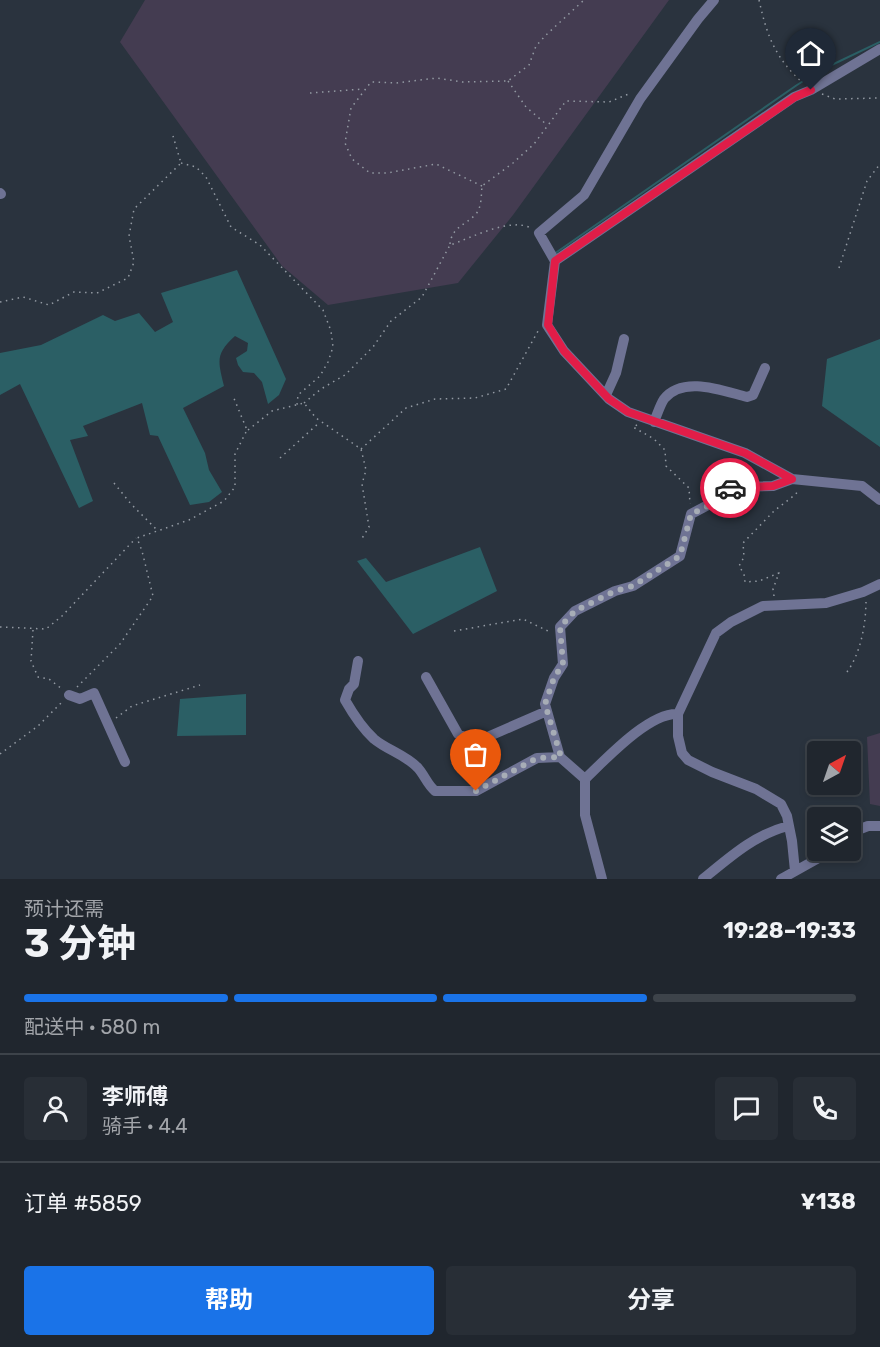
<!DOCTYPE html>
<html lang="zh">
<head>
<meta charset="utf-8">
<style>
	body { margin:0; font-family:Rubik,"Noto Sans SC",sans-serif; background:#282e36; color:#f1f3f6; height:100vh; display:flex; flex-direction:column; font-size:22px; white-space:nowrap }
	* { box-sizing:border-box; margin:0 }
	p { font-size:20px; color:#a2a5aa }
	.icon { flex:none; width:33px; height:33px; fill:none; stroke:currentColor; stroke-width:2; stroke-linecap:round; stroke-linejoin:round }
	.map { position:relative; height:879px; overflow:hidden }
	.side { display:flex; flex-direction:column; background:#20262e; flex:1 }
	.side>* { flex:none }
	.needle { width:39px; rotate:40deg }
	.buttons { position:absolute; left:807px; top:741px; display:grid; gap:12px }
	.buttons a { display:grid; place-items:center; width:54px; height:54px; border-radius:6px; background:#20262e; box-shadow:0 3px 9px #0003,0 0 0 2px #3d434a; font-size:30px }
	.pin { position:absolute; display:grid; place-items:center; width:51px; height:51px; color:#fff; margin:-62px -26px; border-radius:50% 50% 50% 0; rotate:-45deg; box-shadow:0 0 6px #0007 }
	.pin .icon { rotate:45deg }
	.courier { position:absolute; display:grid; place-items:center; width:60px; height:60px; margin:-30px; border:4px solid #e11d48; border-radius:50%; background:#fff; color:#222; box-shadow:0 2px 8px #0007 }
	.head em { font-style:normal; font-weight:700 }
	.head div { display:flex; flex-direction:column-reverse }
	.head { display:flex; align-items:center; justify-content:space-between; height:102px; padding:0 24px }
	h1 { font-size:39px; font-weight:700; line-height:45px }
	.bar { display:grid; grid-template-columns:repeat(4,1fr); gap:9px 6px; align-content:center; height:72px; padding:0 24px }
	.bar i { height:8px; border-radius:4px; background:#3d434a }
	.bar .on { background:#1a73e8 }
	.bar p { grid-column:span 4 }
	.line { display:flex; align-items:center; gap:15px; padding:0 24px; border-top:2px solid #3d434a }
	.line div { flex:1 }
	.round { display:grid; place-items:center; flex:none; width:63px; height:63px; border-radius:6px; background:#282e36 }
	.cta { display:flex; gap:12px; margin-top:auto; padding:12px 24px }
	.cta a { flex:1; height:69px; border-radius:6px; background:#1a73e8; color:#fff; font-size:24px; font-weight:700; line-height:69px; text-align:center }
	.cta a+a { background:#282e36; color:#f1f3f6 }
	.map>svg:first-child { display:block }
	.green { fill:#443c51 }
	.water { fill:#2b5f65 }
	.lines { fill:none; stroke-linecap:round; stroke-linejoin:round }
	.stream { stroke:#2b5f65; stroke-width:2 }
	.path { stroke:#939aa3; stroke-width:1.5; stroke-dasharray:1.5 4.5; stroke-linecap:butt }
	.minor { stroke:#6f7394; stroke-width:10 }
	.done { stroke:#a7adb6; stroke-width:6; stroke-dasharray:0 10.8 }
	.route { stroke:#e11d48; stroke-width:8 }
</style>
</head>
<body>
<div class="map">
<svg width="880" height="879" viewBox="0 0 880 879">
	<rect width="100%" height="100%" fill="#2a333e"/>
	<path class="green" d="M 145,0 L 669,0 L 513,215 L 458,283 L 328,305 L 282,266 L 120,42 Z
		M 880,733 L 880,806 L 870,804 L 867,737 Z"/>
	<path class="water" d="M 237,270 L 286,379 L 279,395 L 268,404 L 262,382 L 254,373 L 243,372 L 238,365 L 236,358 L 247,351 L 248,343 L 235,336 C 215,354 218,361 224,386 L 183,408 L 205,453 L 209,470 L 222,492 L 209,502 L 190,505 L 158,436 L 150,435 L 142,403 L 83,426 L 88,436 L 70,440 L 93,501 L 79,508 L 20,384 L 0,395 L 0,353 L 41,345 L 103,315 L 115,321 L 139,313 L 155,332 L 173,322 L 161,293 Z
		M 880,339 L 880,447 L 822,406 L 827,359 Z
		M 480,547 L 497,591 L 413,634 L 357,561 L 366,558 L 386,582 Z
		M 246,694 L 246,735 L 177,736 L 180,699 Z"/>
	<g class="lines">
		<path class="stream" d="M 554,254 L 797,85 L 819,71 L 880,42"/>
		<path class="path" d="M 759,0 C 767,36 775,58 803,83
			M 508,81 L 526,107 L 546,124
			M 310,93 L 363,89
			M 822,94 L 835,99 L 880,98
			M 181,163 L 196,167 L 206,177 L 231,227 L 260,245 L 323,310 L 331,331 L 333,347 L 328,362 L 320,376 L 298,395 L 297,405
			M 482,186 L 436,164 L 387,173 L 370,173 L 352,159 L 345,143 L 351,108 L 371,82 L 396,83 L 437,78 L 462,82 L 508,81 L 529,65 L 536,46 L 546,35 L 584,0
			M 450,244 C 452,227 464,226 475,215 C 482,208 481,196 482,186 L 513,163 L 534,144 L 566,101 L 609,102 L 631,93
			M 839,268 L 867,181 L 880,164
			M 0,302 L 23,297 L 49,305 L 74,292 L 97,293 L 128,278 L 134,262 L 129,236 L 134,209 L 181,163 L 173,136
			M 304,403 L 321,389 L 345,375 L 373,347 L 391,321 L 422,297 L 450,245 C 471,238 510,217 531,228
			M 637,425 L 633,427 L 654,439 L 665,450 L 666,466 L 689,488 L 690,504
			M 248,430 L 272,411 L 304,403 L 316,418 L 361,449 L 366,470 L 362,484 L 369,527 L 361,540
			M 361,449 L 406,408 L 435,399 L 475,398 L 506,389 L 538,331
			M 280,458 L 320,422
			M 114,483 L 131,504 L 157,530
			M 774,596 L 773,589 L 779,573 L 759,581 L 745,582 L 744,574 L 739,566 L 744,557 L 743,543 L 774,511 L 796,494 L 798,490
			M 0,627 L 46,629 L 62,616 L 136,538
			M 33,630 L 31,661 L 38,677 L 49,679 L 62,689
			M 454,631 L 523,619 L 550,632
			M 847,672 C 861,653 866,623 866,600
			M 77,687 L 120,644 L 153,596 L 142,551 L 137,538 L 189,520 L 224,501 L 235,487 L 235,454 L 247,430 L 233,396
			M 116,718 L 132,706 L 200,685
			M 0,754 L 38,726 L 63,701"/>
		<path class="minor" d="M 714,0 L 698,19 L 640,99 L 584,195 L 539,233 L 555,261 L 547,325 L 564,351 L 609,399 L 628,412 L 745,453 L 792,479 L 862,486 L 880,500
			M 0,193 L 1,194
			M 555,261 L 794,97 L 811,90 L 880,49
			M 606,395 L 616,373 L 624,339
			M 654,422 C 657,415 660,405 664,399 C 683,375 723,391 747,397 L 753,395 L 765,368
			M 358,661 L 354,684 L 349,689 L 345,700 C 353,714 362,728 374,739 C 387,750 406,755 418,768 C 425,776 427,784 435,791 L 476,791 L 537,758 L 560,757
			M 426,677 L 458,734 L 476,742 L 547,711
			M 69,695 L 80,699 L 94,693 L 125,762
			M 585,779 C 605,760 649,712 678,714
			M 850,833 L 868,826 L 880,826
			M 795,871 L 792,841 L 787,816 L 781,804 L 756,789 L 712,772 L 688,760 L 682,753 L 678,736 L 678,714 L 716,633 L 731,622 L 763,606 L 826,603 L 863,592 L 880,584
			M 602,879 L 585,815 L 585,779 L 560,757 L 545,704 L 554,678 L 563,664 L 560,627 L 575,611 L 615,591 L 633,586 L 680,556 L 691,514 L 708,505 L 731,487 L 773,486 L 792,479
			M 703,879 C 730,857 754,835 788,826
			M 781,879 L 833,850"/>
	</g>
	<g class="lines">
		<path class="done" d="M 476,791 L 537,758 L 561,757 L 545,704 L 554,678 L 563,664 L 560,627 L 575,611 L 615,591 L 633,586 L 680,556 L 691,514 L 708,506 L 730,488"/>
		<path class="route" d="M 730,488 L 773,486 L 792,479 L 745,453 L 628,412 L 609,399 L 564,351 L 548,325 L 555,261 L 795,97 L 811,90"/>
	</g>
</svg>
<div class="buttons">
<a><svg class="needle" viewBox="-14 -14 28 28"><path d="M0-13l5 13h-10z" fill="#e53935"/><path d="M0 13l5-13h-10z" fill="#a2a5aa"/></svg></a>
<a><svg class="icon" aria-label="layers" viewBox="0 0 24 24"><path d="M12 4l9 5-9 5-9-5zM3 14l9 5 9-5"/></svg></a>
</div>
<div class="pin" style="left:476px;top:791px;background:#ea580c"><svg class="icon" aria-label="bag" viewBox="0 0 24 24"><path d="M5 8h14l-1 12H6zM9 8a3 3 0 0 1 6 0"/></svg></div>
<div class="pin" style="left:811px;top:90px;background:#1f2937"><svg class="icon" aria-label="home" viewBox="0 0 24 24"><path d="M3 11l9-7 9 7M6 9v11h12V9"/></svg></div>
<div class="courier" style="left:730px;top:488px"><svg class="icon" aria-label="car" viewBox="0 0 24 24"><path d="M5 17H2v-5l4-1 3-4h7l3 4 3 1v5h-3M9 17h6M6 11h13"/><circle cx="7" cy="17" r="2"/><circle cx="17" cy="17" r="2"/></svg></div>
</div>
<section class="side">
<div class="head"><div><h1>3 分钟</h1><p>预计还需</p></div><em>19:28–19:33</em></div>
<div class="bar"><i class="on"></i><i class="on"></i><i class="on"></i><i></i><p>配送中 · 580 m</p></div>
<div class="line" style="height:108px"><a class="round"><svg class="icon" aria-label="person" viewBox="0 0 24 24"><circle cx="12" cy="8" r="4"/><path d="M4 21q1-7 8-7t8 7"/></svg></a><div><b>李师傅</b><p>骑手 · 4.4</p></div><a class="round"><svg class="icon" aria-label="chat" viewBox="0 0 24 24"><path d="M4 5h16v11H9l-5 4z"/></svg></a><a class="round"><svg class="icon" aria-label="phone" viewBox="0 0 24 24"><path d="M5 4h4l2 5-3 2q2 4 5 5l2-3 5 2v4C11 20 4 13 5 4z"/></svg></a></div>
<div class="line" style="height:78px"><div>订单 #5859</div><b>¥138</b></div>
<div class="cta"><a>帮助</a><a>分享</a></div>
</section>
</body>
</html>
